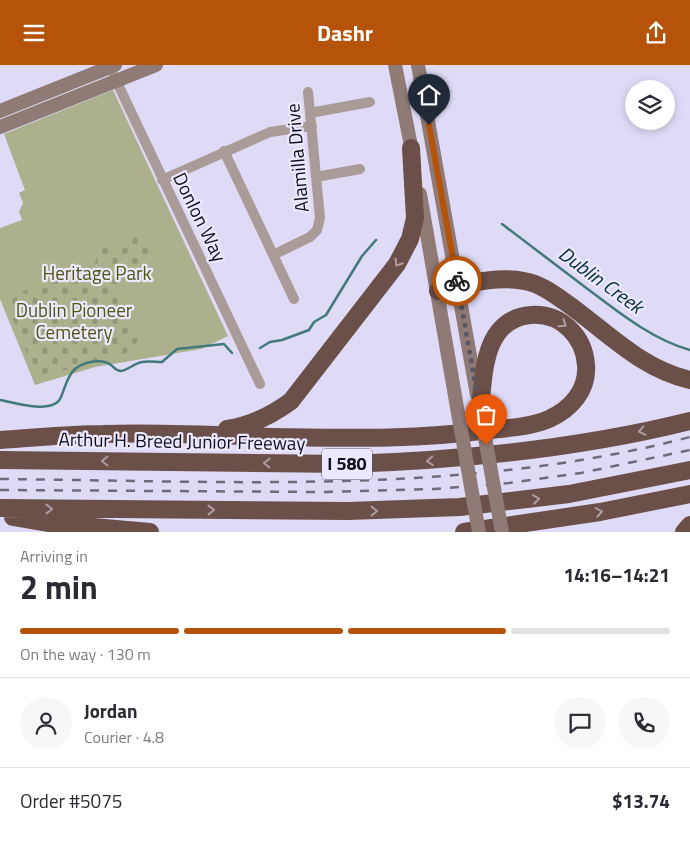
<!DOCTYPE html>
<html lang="en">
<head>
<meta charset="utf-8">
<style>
	body { margin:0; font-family:"Titillium Web",sans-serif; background:#f7f7f7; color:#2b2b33; height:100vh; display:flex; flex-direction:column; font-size:19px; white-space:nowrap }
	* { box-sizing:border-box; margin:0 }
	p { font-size:16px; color:#7c7c81 }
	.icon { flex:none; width:28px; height:28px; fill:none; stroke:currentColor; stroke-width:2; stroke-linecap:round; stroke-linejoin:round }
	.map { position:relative; height:467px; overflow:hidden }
	.panel { display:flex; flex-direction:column; background:#fff; flex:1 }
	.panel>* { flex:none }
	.tools { position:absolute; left:625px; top:15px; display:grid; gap:10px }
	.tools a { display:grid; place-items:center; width:50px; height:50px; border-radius:50%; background:#fff; box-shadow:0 2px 8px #0003; font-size:25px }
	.pin { position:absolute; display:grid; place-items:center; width:42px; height:42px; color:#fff; margin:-51px -21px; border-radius:50% 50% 50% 0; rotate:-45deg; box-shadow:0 0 5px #0007 }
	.pin .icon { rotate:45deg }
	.courier { position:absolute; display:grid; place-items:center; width:50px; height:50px; margin:-25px; border:4px solid #b45309; border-radius:50%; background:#fff; color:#222; box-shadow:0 1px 6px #0007 }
	.overview em { font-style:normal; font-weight:700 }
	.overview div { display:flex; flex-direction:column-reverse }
	.overview { display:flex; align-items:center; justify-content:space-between; height:85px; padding:0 20px }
	h1 { font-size:32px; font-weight:700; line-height:38px }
	.bar { display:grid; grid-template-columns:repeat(4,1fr); gap:8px 5px; align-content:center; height:60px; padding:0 20px }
	.bar i { height:6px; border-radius:4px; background:#e1e1e2 }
	.bar .active { background:#b45309 }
	.bar p { grid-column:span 4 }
	.line { display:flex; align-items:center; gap:12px; padding:0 20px; border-top:1px solid #e1e1e2 }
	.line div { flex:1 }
	.round { display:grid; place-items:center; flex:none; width:52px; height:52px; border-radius:26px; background:#f7f7f7 }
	header { display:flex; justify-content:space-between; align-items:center; height:65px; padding:0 20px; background:#b45309; color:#fff; font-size:22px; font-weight:700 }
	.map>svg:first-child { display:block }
	.green { fill:#acb08d }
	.cemetery { fill:url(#cemetery-stones) }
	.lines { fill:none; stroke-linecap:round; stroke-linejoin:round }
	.stream { stroke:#417a7d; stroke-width:2.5 }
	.street { stroke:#a99b97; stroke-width:10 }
	.secondary { stroke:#8f7a75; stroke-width:14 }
	.highway { stroke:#6b4f49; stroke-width:18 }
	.rail { stroke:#6f6b7d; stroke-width:2.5; stroke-dasharray:9 9; stroke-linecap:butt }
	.secondary-bridge { stroke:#8f7a75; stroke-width:14 }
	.oneway { stroke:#ac9ca4 }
	.done { stroke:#595666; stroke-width:5; stroke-dasharray:0 9 }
	.route { stroke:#b45309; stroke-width:6 }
	.labels { text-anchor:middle; stroke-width:4.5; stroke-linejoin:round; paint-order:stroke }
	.shield { fill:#ece8ff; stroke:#53505e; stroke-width:1 }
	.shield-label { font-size:18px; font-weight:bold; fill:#110f19 }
	.street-label { font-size:19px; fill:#110f19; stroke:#ece8ff }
	.park-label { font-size:19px; fill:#525611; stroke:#ece8ff }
	.water-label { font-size:20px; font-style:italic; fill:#073132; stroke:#ece8ff }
</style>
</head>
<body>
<header><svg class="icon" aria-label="menu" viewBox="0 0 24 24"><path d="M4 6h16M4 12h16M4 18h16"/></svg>Dashr<svg class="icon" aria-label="share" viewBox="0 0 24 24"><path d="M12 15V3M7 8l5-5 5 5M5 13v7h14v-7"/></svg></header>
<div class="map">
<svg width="690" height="467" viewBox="0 0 690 467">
	<defs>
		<pattern id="cemetery-stones" width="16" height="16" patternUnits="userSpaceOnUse" patternTransform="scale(1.25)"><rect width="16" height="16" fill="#acb08d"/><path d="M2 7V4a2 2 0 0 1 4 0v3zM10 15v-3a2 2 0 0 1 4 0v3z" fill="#939679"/></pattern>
	</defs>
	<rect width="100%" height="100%" fill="#dfdaf6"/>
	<path class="green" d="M 113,25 L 228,271 L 201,284 L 95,302 L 35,320 L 0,234 L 0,163 L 22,155 L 19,147 L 23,138 L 19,128 L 25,125 L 4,69 Z"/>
	<path class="cemetery" d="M 143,169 L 155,204 L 146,210 L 114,224 L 125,261 L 133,259 L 138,275 L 133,286 L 37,313 L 4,233 L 94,202 L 97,191 L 108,177 L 112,176 L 114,180 Z"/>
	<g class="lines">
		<path class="stream" d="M 502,159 C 530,180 557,201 585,222 C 617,246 651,274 690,285
			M 260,283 L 270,277 L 282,275 L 309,265 L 314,257 L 326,250 L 362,191 L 376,175
			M 0,335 C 15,338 54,350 61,332 C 65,323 67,311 75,304 C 83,297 102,293 111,300 C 115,303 116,306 121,306 C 128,305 135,298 142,297 C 148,296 156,297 162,297 L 177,284 L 224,279 L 232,288"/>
		<path class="street" d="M 114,11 L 260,319
			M 310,48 L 370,37
			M 224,86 L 294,234
			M 316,112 L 360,104
			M 162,115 L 270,67 L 312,61
			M 273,190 L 310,172 L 317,165 L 320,153 L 308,27"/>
		<path class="secondary" d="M 395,0 L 413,91
			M 418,0 L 477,330
			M 0,46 L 115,0
			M 0,62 L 156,0
			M 420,129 L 458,348"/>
		<path class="highway" d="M 438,226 C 465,220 496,210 524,216 C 541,219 554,229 568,239 C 607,267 641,304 690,315
			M 227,364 C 252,360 271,351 291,336 L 397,199 L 410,174 L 415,153 L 411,83
			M 0,375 C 34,373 69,369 103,369 C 160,367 217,370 273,372 C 345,373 416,375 488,365 C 508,363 530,362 549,354 C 571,344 588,325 586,300 C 584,271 561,248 531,250 C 483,254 484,308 480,345
			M 0,395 L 349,399 C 464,395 578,384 690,356
			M 0,443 L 348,446 L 460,442 L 569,429 L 690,405
			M 13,452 L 48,458 L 150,467
			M 464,467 L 600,447 L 690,429
			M 684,467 L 690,460"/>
		<path class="rail" d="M 0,414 C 230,416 465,431 690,372
			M 0,425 L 325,427 L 435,424 L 509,418 L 581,408 L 690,385"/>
		<path class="secondary-bridge" d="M 480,345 L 502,467
			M 458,348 L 479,467"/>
	</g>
	<defs><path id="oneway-chevron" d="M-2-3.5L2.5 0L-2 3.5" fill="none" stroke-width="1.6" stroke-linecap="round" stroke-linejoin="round" transform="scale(1.25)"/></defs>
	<g class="oneway">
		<use href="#oneway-chevron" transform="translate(398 198) rotate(122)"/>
		<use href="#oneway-chevron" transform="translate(563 259) rotate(35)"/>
		<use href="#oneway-chevron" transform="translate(642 366) rotate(168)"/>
		<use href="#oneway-chevron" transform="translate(105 396) rotate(-179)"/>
		<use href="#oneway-chevron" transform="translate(430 396) rotate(176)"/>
		<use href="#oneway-chevron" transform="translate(267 398) rotate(-179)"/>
		<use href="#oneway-chevron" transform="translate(536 434) rotate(-8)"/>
		<use href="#oneway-chevron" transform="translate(49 444)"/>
		<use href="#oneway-chevron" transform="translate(211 445)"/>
		<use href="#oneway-chevron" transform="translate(374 446) rotate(-1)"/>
		<use href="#oneway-chevron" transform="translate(599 447) rotate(-10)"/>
	</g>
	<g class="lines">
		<path class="done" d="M 457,216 L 486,380"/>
		<path class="route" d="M 429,60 L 457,216"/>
	</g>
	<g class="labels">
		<rect class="shield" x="322" y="383.5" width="50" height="31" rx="4"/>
		<g class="shield-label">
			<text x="347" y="405">I 580</text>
		</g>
		<g class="street-label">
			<text transform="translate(297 93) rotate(-95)" y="7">Alamilla Drive</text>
			<text transform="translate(200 152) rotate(64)" y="7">Donlon Way</text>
			<text transform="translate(182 376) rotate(1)" y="7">Arthur H. Breed Junior Freeway</text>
		</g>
		<g class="park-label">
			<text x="97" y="215">Heritage Park</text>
			<text x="74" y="252">Dublin Pioneer<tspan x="74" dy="22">Cemetery</tspan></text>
		</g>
		<g class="water-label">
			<text transform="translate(601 215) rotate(36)" y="7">Dublin Creek</text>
		</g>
	</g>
</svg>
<div class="tools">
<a><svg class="icon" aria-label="layers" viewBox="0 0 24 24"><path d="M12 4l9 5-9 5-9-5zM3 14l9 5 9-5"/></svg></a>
</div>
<div class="pin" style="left:486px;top:380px;background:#ea580c"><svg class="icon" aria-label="bag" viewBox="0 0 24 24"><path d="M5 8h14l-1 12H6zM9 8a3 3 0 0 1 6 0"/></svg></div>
<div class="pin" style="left:429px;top:60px;background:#1f2937"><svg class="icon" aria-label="home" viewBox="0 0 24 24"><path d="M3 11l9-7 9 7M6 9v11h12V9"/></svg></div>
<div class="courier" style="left:457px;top:216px"><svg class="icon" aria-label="bike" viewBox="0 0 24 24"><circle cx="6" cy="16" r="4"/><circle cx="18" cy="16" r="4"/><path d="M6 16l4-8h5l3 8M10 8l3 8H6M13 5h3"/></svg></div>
</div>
<section class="panel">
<div class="overview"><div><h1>2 min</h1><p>Arriving in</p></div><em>14:16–14:21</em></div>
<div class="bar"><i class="active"></i><i class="active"></i><i class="active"></i><i></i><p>On the way · 130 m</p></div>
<div class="line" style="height:90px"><a class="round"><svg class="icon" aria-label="person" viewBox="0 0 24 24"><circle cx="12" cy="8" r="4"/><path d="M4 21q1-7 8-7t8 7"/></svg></a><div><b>Jordan</b><p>Courier · 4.8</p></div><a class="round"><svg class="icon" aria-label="chat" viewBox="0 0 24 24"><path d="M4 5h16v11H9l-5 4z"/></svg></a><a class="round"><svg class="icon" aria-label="phone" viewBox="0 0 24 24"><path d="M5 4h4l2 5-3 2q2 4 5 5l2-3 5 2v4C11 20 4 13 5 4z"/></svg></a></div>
<div class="line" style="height:65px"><div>Order #5075</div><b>$13.74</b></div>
</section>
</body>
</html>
